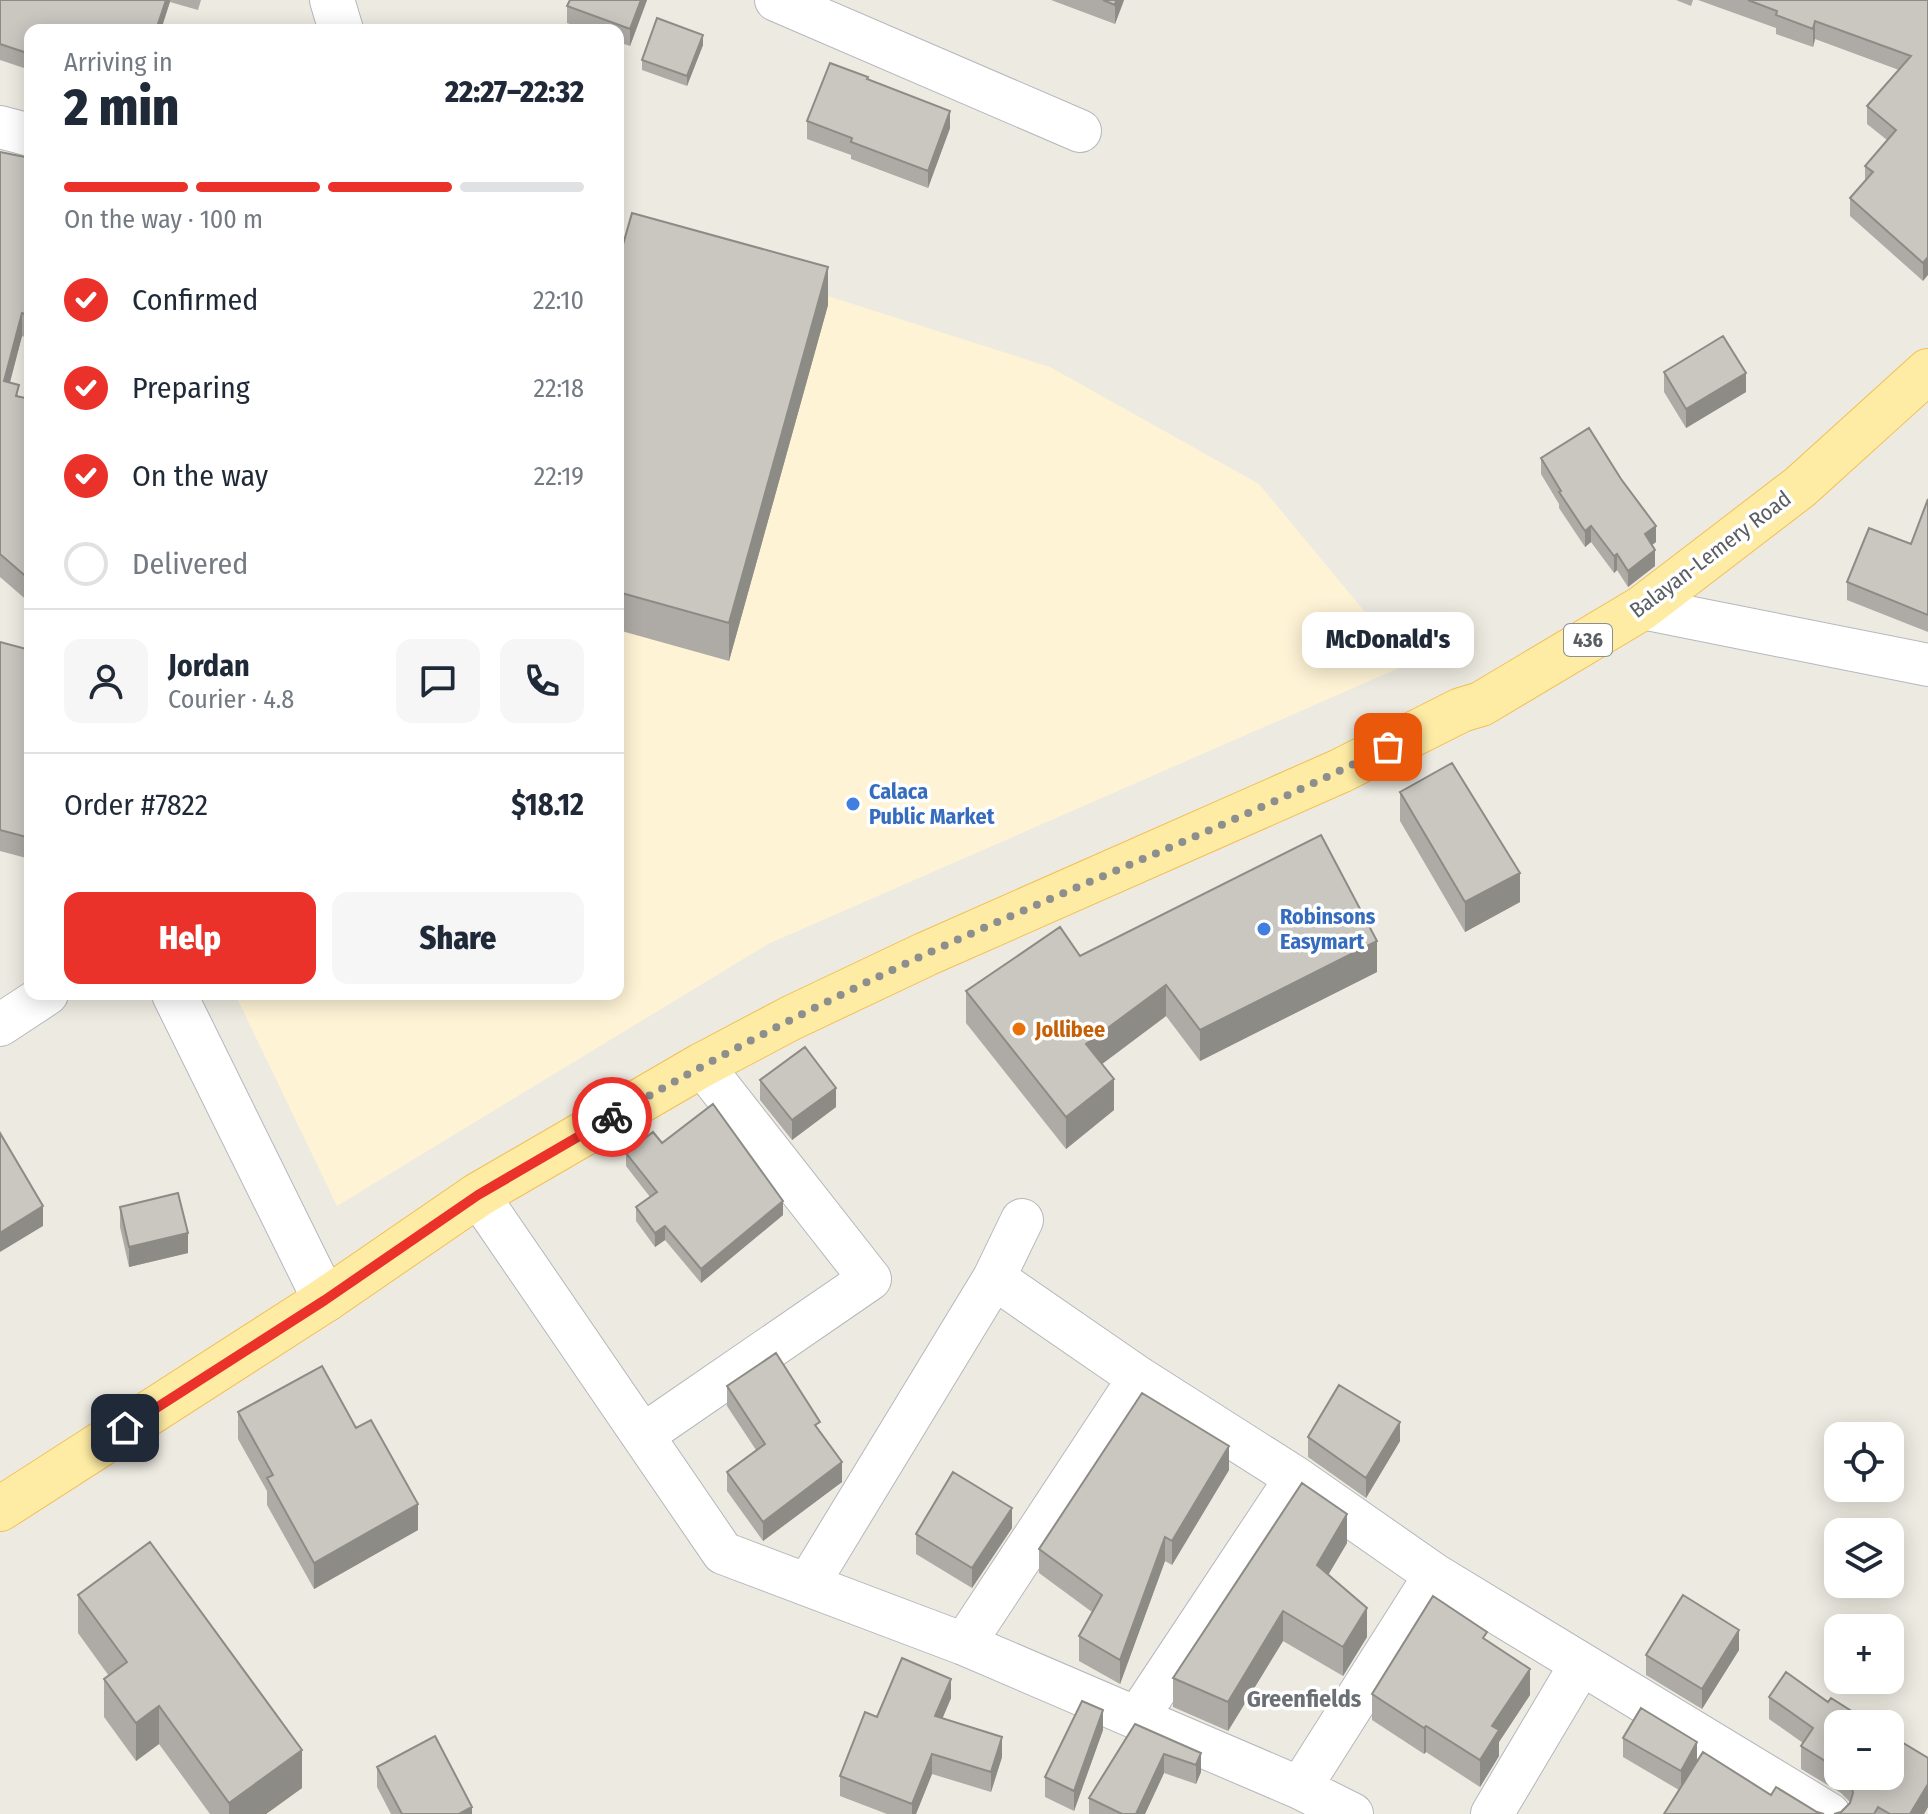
<!DOCTYPE html>
<html lang="en">
<head>
<meta charset="utf-8">
<style>
	body { margin:0; font-family:"Fira Sans Condensed",sans-serif; background:#f6f6f7; color:#1f2937; height:100vh; display:flex; flex-direction:column; font-size:30px; white-space:nowrap }
	* { box-sizing:border-box; margin:0 }
	p { font-size:26px; color:#747a83 }
	.icon { flex:none; width:44px; height:44px; fill:none; stroke:currentColor; stroke-width:2; stroke-linecap:round; stroke-linejoin:round }
	.map { position:relative; flex:1; overflow:hidden }
	.sheet { position:absolute; left:24px; top:24px; width:600px; height:976px; display:flex; flex-direction:column; background:#fff; border-radius:16px; box-shadow:0 4px 20px #0003 }
	.sheet>* { flex:none }
	.fabs { position:absolute; left:1824px; top:1422px; display:grid; gap:16px }
	.fabs a { display:grid; place-items:center; width:80px; height:80px; border-radius:16px; background:#fff; box-shadow:0 4px 20px #0003; font-size:40px }
	.pin { position:absolute; display:grid; place-items:center; width:68px; height:68px; color:#fff; margin:-34px; border-radius:16px; box-shadow:0 4px 12px #0006 }
	.courier { position:absolute; display:grid; place-items:center; width:80px; height:80px; margin:-40px; border:6px solid #ea312a; border-radius:50%; background:#fff; color:#222; box-shadow:0 2px 10px #0007 }
	.bubble { position:absolute; height:56px; border-radius:16px; background:#fff; box-shadow:0 4px 20px #0003; font-size:26px; font-weight:800; line-height:56px; text-align:center }
	.overview em { font-style:normal; font-weight:800 }
	.overview div { display:flex; flex-direction:column-reverse }
	.overview { display:flex; align-items:center; justify-content:space-between; height:136px; padding:0 40px }
	h1 { font-size:52px; font-weight:800; line-height:60px }
	.bar { display:grid; grid-template-columns:repeat(4,1fr); gap:12px 8px; align-content:center; height:96px; padding:0 40px }
	.bar i { height:10px; border-radius:6px; background:#e0e1e3 }
	.bar .active { background:#ea312a }
	.bar p { grid-column:span 4 }
	.line { display:flex; align-items:center; gap:20px; padding:0 40px; border-top:2px solid #e0e1e3 }
	.line div { flex:1 }
	.round { display:grid; place-items:center; flex:none; width:84px; height:84px; border-radius:16px; background:#f6f6f7 }
	ol { padding:0 40px; list-style:none }
	li { display:flex; align-items:center; gap:24px; height:88px }
	li p { margin-inline-start:auto }
	li .icon { padding:8px; border-radius:50%; background:#ea312a; color:#fff; stroke-width:4 }
	li:last-child { color:#747a83 }
	li i { width:44px; height:44px; border:4px solid #e0e1e3; border-radius:50% }
	.button { display:flex; gap:16px; margin-top:auto; padding:16px 40px }
	.button a { flex:1; height:92px; border-radius:16px; background:#ea312a; color:#fff; font-size:32px; font-weight:800; line-height:92px; text-align:center }
	.button a+a { background:#f6f6f7; color:#1f2937 }
	.map>svg:first-child { display:block }
	.commercial { fill:#fef3d5 }
	.lines { fill:none; stroke-linecap:round; stroke-linejoin:round }
	.minor-casing { stroke:#b4b8bc; stroke-width:44 }
	.tertiary-casing { stroke:#b4b8bc; stroke-width:46 }
	.primary-casing { stroke:#f2bf55; stroke-width:46 }
	.minor { stroke:#fff; stroke-width:42 }
	.tertiary { stroke:#fff; stroke-width:44 }
	.primary { stroke:#ffeca4; stroke-width:44 }
	.wall { fill:#aeaaa5 }
	.shaded-wall { fill:#8d8b86 }
	.building { fill:#cac6c0; stroke:#8d8b86; stroke-width:2 }
	.done { stroke:#8d8f8e; stroke-width:8; stroke-dasharray:0 14.4 }
	.route { stroke:#ea312a; stroke-width:10 }
	.shop-dot { fill:#3f7fe0; stroke:#fff; stroke-width:3 }
	.food-dot { fill:#e8710a; stroke:#fff; stroke-width:3 }
	.labels { text-anchor:middle; stroke-width:7; stroke-linejoin:round; paint-order:stroke }
	.shield { fill:#fff; stroke:#8c8e91; stroke-width:2 }
	.shield-label { font-size:20px; font-weight:bold; fill:#5a5e62 }
	.street-label { font-size:22px; fill:#5a5e62; stroke:#fff }
	.shop-label { font-size:22px; font-weight:bold; fill:#366cbe; stroke:#fff; text-anchor:start }
	.food-label { font-size:22px; font-weight:bold; fill:#c56008; stroke:#fff; text-anchor:start }
	.neighbourhood-label { font-size:24px; font-weight:bold; fill:#6b7074; stroke:#fff }
</style>
</head>
<body>
<div class="map">
<svg width="1928" height="1814" viewBox="0 0 1928 1814">
	<rect width="100%" height="100%" fill="#edeae1"/>
	<path class="commercial" d="M 618,229 L 1050,367 L 1259,484 L 1408,664 L 768,944 L 337,1206 L 235,994 L 618,994 Z"/>
	<g class="lines">
		<defs>
			<path id="minor" d="M 776,0 L 1080,131
				M 0,127 L 30,135
				M 1642,608 L 1928,665
				M 0,1025 L 47,994
				M 478,1195 L 723,1553 L 964,1644 L 1300,1788 L 1352,1814
				M 994,1278 L 1139,1378 L 1296,1478 L 1435,1575 L 1829,1814
				M 643,1435 L 870,1279 L 702,1065
				M 808,1584 L 994,1278 L 1022,1220
				M 964,1644 L 1139,1378
				M 1137,1718 L 1296,1478
				M 1300,1788 L 1435,1575
				M 1492,1814 L 1581,1664"/>
			<path id="tertiary" d="M 332,0 L 341,30
				M 174,994 L 325,1300"/>
			<path id="primary" d="M 0,1509 L 325,1300 L 478,1195 L 702,1065 L 791,1018 L 926,954 L 1340,771 L 1461,710 L 1481,704 L 1642,608 L 1800,487 L 1928,371"/>
		</defs>
		<use href="#minor" class="minor-casing"/>
		<use href="#tertiary" class="tertiary-casing"/>
		<use href="#primary" class="primary-casing"/>
		<use href="#minor" class="minor"/>
		<use href="#tertiary" class="tertiary"/>
		<use href="#primary" class="primary"/>
	</g>
	<path class="wall" d="M 0,0 L 201,0 L 198,10 L 170,2 L 30,30 L 30,70 L 0,60 Z
		M 647,0 L 630,46 L 618,42 L 618,30 L 586,30 L 567,23 L 567,6 Z
		M 1051,0 L 1124,0 L 1115,24 Z
		M 1676,0 L 1693,0 L 1691,6 Z
		M 1698,0 L 1928,0 L 1923,281 L 1850,216 L 1850,198 L 1865,181 L 1865,166 L 1887,140 L 1867,124 L 1867,106 L 1899,70 L 1815,39 L 1813,47 L 1776,34 L 1776,28 Z
		M 703,45 L 687,86 L 642,70 L 642,60 Z
		M 868,80 L 950,128 L 928,188 L 851,159 L 851,155 L 807,139 L 807,121 Z
		M 0,152 L 30,158 L 30,339 L 22,336 L 10,383 L 19,397 L 30,399 L 30,603 L 0,577 Z
		M 618,262 L 828,305 L 729,661 L 618,630 Z
		M 1664,372 L 1746,392 L 1686,428 L 1664,392 Z
		M 1541,458 L 1656,542 L 1652,545 L 1655,566 L 1628,587 L 1617,570 L 1614,573 L 1591,542 L 1585,547 L 1559,508 L 1559,504 L 1541,474 Z
		M 1928,499 L 1928,632 L 1847,600 L 1847,582 L 1911,544 Z
		M 0,642 L 30,650 L 30,859 L 0,851 Z
		M 1400,792 L 1520,902 L 1465,932 L 1400,821 Z
		M 1080,956 L 1377,972 L 1200,1061 L 1166,1016 L 1102,1064 L 1114,1110 L 1066,1149 L 966,1023 L 966,991 Z
		M 760,1080 L 836,1107 L 792,1140 L 760,1100 Z
		M 662,1143 L 783,1215 L 701,1283 L 665,1240 L 655,1247 L 636,1221 L 636,1207 L 650,1197 L 626,1166 L 626,1153 Z
		M 120,1207 L 188,1253 L 129,1267 L 120,1227 Z
		M 727,1386 L 820,1432 L 842,1482 L 763,1541 L 727,1491 L 727,1472 L 756,1450 L 727,1406 Z
		M 238,1412 L 356,1428 L 418,1530 L 314,1589 L 267,1505 L 267,1491 L 238,1439 Z
		M 1308,1437 L 1400,1441 L 1366,1498 L 1308,1457 Z
		M 1229,1470 L 1172,1565 L 1165,1561 L 1120,1684 L 1079,1661 L 1079,1636 L 1092,1612 L 1039,1573 L 1039,1549 Z
		M 1012,1528 L 972,1588 L 916,1554 L 916,1534 Z
		M 1347,1543 L 1328,1575 L 1367,1637 L 1343,1676 L 1283,1641 L 1228,1731 L 1173,1707 L 1173,1678 Z
		M 78,1595 L 302,1788 L 266,1814 L 210,1814 L 159,1744 L 136,1761 L 104,1717 L 104,1679 L 109,1676 L 78,1633 Z
		M 1487,1640 L 1530,1695 L 1499,1742 L 1499,1756 L 1480,1787 L 1426,1752 L 1424,1754 L 1372,1720 L 1372,1694 Z
		M 1739,1650 L 1702,1709 L 1646,1675 L 1646,1655 Z
		M 1769,1697 L 1838,1724 L 1838,1776 L 1890,1776 L 1928,1758 L 1928,1807 L 1924,1814 L 1834,1814 L 1841,1812 L 1850,1802 L 1841,1793 L 1801,1769 L 1801,1746 L 1803,1743 L 1769,1719 Z
		M 951,1698 L 942,1719 L 1002,1757 L 991,1792 L 932,1774 L 916,1814 L 887,1814 L 840,1796 L 840,1776 L 877,1717 Z
		M 1135,1724 L 1201,1753 L 1201,1772 L 1196,1784 L 1164,1773 L 1145,1814 L 1089,1814 L 1089,1798 Z
		M 1103,1730 L 1074,1811 L 1045,1797 L 1045,1777 Z
		M 1623,1738 L 1697,1761 L 1771,1795 L 1817,1812 L 1679,1790 L 1623,1757 Z
		M 377,1767 L 472,1814 L 391,1814 L 377,1787 Z"/>
	<path class="shaded-wall" d="M 166,0 L 170,0 L 170,2 L 161,30 L 156,30 Z
		M 641,0 L 647,0 L 630,46 L 630,29 Z
		M 1116,0 L 1124,0 L 1115,24 L 1115,5 Z
		M 1815,21 L 1815,39 L 1813,47 L 1813,29 Z
		M 703,35 L 703,45 L 687,86 L 687,76 Z
		M 950,111 L 950,128 L 928,188 L 928,171 Z
		M 1928,257 L 1928,275 L 1923,281 L 1923,263 Z
		M 828,267 L 828,305 L 729,661 L 729,623 Z
		M 22,313 L 22,336 L 4,404 L 4,381 Z
		M 1746,373 L 1746,392 L 1686,428 L 1686,409 Z
		M 1591,526 L 1591,542 L 1585,547 L 1585,531 Z
		M 1656,526 L 1656,542 L 1645,550 L 1645,534 Z
		M 1655,550 L 1655,566 L 1628,587 L 1628,571 Z
		M 1617,554 L 1617,570 L 1614,573 L 1614,556 Z
		M 1520,873 L 1520,902 L 1465,932 L 1465,902 Z
		M 1377,941 L 1377,972 L 1200,1061 L 1200,1030 Z
		M 1166,985 L 1166,1016 L 1086,1076 L 1086,1044 Z
		M 1114,1079 L 1114,1110 L 1066,1149 L 1066,1117 Z
		M 836,1088 L 836,1107 L 792,1140 L 792,1120 Z
		M 783,1201 L 783,1215 L 701,1283 L 701,1269 Z
		M 43,1206 L 43,1226 L 0,1252 L 0,1233 Z
		M 665,1226 L 665,1240 L 655,1247 L 655,1233 Z
		M 188,1233 L 188,1253 L 129,1267 L 129,1247 Z
		M 1400,1422 L 1400,1441 L 1366,1498 L 1366,1478 Z
		M 1229,1446 L 1229,1470 L 1172,1565 L 1172,1541 Z
		M 842,1462 L 842,1482 L 763,1541 L 763,1522 Z
		M 418,1504 L 418,1530 L 314,1589 L 314,1563 Z
		M 1012,1508 L 1012,1528 L 972,1588 L 972,1568 Z
		M 1347,1514 L 1347,1543 L 1317,1594 L 1317,1565 Z
		M 1165,1537 L 1165,1561 L 1120,1684 L 1120,1660 Z
		M 1367,1608 L 1367,1637 L 1343,1676 L 1343,1647 Z
		M 1283,1611 L 1283,1641 L 1228,1731 L 1228,1702 Z
		M 1739,1630 L 1739,1650 L 1702,1709 L 1702,1689 Z
		M 1530,1669 L 1530,1695 L 1499,1742 L 1499,1756 L 1480,1787 L 1480,1760 L 1492,1726 Z
		M 951,1679 L 951,1698 L 935,1736 L 935,1716 Z
		M 159,1706 L 159,1744 L 136,1761 L 136,1723 Z
		M 1103,1710 L 1103,1730 L 1074,1811 L 1074,1791 Z
		M 1426,1726 L 1426,1752 L 1424,1754 L 1424,1728 Z
		M 1002,1737 L 1002,1757 L 991,1792 L 991,1772 Z
		M 1697,1742 L 1697,1762 L 1681,1791 L 1681,1771 Z
		M 302,1750 L 302,1788 L 266,1814 L 229,1814 L 229,1803 Z
		M 1201,1753 L 1201,1772 L 1196,1784 L 1196,1765 Z
		M 932,1754 L 932,1774 L 916,1814 L 912,1814 L 912,1804 Z
		M 1164,1754 L 1164,1773 L 1145,1814 L 1136,1814 Z
		M 1928,1784 L 1928,1807 L 1924,1814 L 1910,1814 Z
		M 472,1807 L 472,1814 L 459,1814 Z"/>
	<path class="building" d="M 0,0 L 166,0 L 156,30 L 30,30 L 30,54 L 0,44 Z
		M 570,0 L 641,0 L 630,29 L 567,6 Z
		M 1103,0 L 1116,0 L 1115,5 Z
		M 1748,0 L 1928,0 L 1928,257 L 1923,263 L 1850,198 L 1873,172 L 1865,166 L 1896,130 L 1867,106 L 1911,56 L 1815,21 L 1813,29 L 1776,15 L 1777,11 Z
		M 657,18 L 703,35 L 687,76 L 642,60 Z
		M 830,63 L 868,77 L 867,79 L 950,111 L 928,171 L 851,142 L 852,138 L 807,121 Z
		M 0,152 L 30,158 L 30,316 L 22,313 L 4,381 L 19,385 L 16,396 L 30,399 L 30,580 L 0,554 Z
		M 632,213 L 828,267 L 729,623 L 618,592 L 618,262 Z
		M 1723,336 L 1746,373 L 1686,409 L 1664,372 Z
		M 1589,428 L 1621,479 L 1656,526 L 1645,534 L 1655,550 L 1628,571 L 1617,554 L 1614,556 L 1591,526 L 1585,531 L 1559,492 L 1561,491 L 1541,458 Z
		M 1928,499 L 1928,615 L 1847,582 L 1869,528 L 1911,544 Z
		M 0,642 L 30,650 L 30,838 L 0,830 Z
		M 1452,763 L 1520,873 L 1465,902 L 1400,792 Z
		M 1321,835 L 1377,941 L 1200,1030 L 1166,985 L 1086,1044 L 1114,1079 L 1066,1117 L 966,991 L 1060,927 L 1080,956 Z
		M 805,1047 L 836,1088 L 792,1120 L 760,1080 Z
		M 713,1104 L 783,1201 L 701,1269 L 665,1226 L 655,1233 L 636,1207 L 657,1192 L 626,1153 L 653,1132 L 662,1143 Z
		M 0,1133 L 43,1206 L 0,1233 Z
		M 178,1193 L 188,1233 L 129,1247 L 120,1207 Z
		M 776,1353 L 820,1422 L 815,1425 L 842,1462 L 763,1522 L 727,1472 L 765,1444 L 727,1386 Z
		M 322,1366 L 356,1428 L 371,1420 L 418,1504 L 314,1563 L 267,1478 L 273,1475 L 238,1412 Z
		M 1339,1385 L 1400,1422 L 1366,1478 L 1308,1437 Z
		M 1142,1393 L 1229,1446 L 1172,1541 L 1165,1537 L 1120,1660 L 1079,1636 L 1102,1595 L 1039,1549 Z
		M 953,1472 L 1012,1508 L 972,1568 L 916,1534 Z
		M 1302,1483 L 1347,1514 L 1317,1565 L 1367,1608 L 1343,1647 L 1283,1611 L 1228,1702 L 1173,1678 Z
		M 150,1542 L 302,1750 L 229,1803 L 159,1706 L 136,1723 L 104,1679 L 127,1662 L 78,1595 Z
		M 1683,1595 L 1739,1630 L 1702,1689 L 1646,1655 Z
		M 1433,1596 L 1487,1632 L 1483,1638 L 1530,1669 L 1492,1726 L 1499,1730 L 1480,1760 L 1426,1726 L 1424,1728 L 1372,1694 Z
		M 902,1658 L 951,1679 L 935,1716 L 1002,1737 L 991,1772 L 932,1754 L 912,1804 L 840,1776 L 865,1712 L 877,1717 Z
		M 1786,1672 L 1828,1702 L 1831,1698 L 1872,1724 L 1838,1724 L 1838,1769 L 1801,1746 L 1813,1728 L 1769,1697 Z
		M 1082,1701 L 1103,1710 L 1074,1791 L 1045,1777 Z
		M 1641,1708 L 1697,1742 L 1681,1771 L 1623,1738 Z
		M 1135,1724 L 1201,1753 L 1196,1765 L 1164,1754 L 1136,1814 L 1122,1814 L 1089,1798 Z
		M 1890,1735 L 1928,1758 L 1928,1784 L 1910,1814 L 1890,1814 L 1878,1807 L 1874,1814 L 1834,1814 L 1841,1812 L 1850,1803 L 1853,1793 L 1850,1779 L 1847,1776 L 1890,1776 Z
		M 435,1736 L 472,1807 L 459,1814 L 402,1814 L 377,1767 Z
		M 1703,1752 L 1771,1795 L 1776,1787 L 1817,1812 L 1824,1814 L 1664,1814 Z"/>
	<g class="lines">
		<path class="done" d="M 612,1117 C 714,1058 817,1005 924,955 C 1078,884 1237,823 1388,747"/>
		<path class="route" d="M 125,1428 L 325,1300 L 478,1195 L 612,1117"/>
	</g>
	<g class="shop-dot">
		<circle cx="853" cy="804" r="8"/>
		<circle cx="1264" cy="929" r="8"/>
	</g>
	<circle class="food-dot" cx="1019" cy="1029" r="8"/>
	<g class="labels">
		<rect class="shield" x="1564" y="624" width="48" height="32" rx="6"/>
		<g class="shield-label">
			<text x="1588" y="647">436</text>
		</g>
		<g class="street-label">
			<text transform="translate(1710 554) rotate(-37)" y="8">Balayan-Lemery Road</text>
		</g>
		<g class="shop-label">
			<text x="869" y="799">Calaca<tspan x="869" dy="25">Public Market</tspan></text>
			<text x="1280" y="924">Robinsons<tspan x="1280" dy="25">Easymart</tspan></text>
		</g>
		<g class="food-label">
			<text x="1035" y="1037">Jollibee</text>
		</g>
		<g class="neighbourhood-label">
			<text x="1304" y="1707">Greenfields</text>
		</g>
	</g>
</svg>
<div class="fabs">
<a><svg class="icon" aria-label="locate" viewBox="0 0 24 24"><circle cx="12" cy="12" r="6"/><path d="M12 2v4M12 18v4M2 12h4M18 12h4"/></svg></a>
<a><svg class="icon" aria-label="layers" viewBox="0 0 24 24"><path d="M12 4l9 5-9 5-9-5zM3 14l9 5 9-5"/></svg></a>
<a>+</a>
<a>−</a>
</div>
<div class="pin" style="left:1388px;top:747px;background:#ea580c"><svg class="icon" aria-label="bag" viewBox="0 0 24 24"><path d="M5 8h14l-1 12H6zM9 8a3 3 0 0 1 6 0"/></svg></div>
<div class="pin" style="left:125px;top:1428px;background:#1f2937"><svg class="icon" aria-label="home" viewBox="0 0 24 24"><path d="M3 11l9-7 9 7M6 9v11h12V9"/></svg></div>
<div class="courier" style="left:612px;top:1117px"><svg class="icon" aria-label="bike" viewBox="0 0 24 24"><circle cx="6" cy="16" r="4"/><circle cx="18" cy="16" r="4"/><path d="M6 16l4-8h5l3 8M10 8l3 8H6M13 5h3"/></svg></div>
<div class="bubble" style="left:1302px;top:612px;width:172px">McDonald's</div>
<section class="sheet">
<div class="overview"><div><h1>2 min</h1><p>Arriving in</p></div><em>22:27–22:32</em></div>
<div class="bar"><i class="active"></i><i class="active"></i><i class="active"></i><i></i><p>On the way · 100 m</p></div>
<ol>
<li><svg class="icon" aria-label="check" viewBox="0 0 24 24"><path d="M5 12l5 5 9-10"/></svg>Confirmed<p>22:10</p></li>
<li><svg class="icon" aria-label="check" viewBox="0 0 24 24"><path d="M5 12l5 5 9-10"/></svg>Preparing<p>22:18</p></li>
<li><svg class="icon" aria-label="check" viewBox="0 0 24 24"><path d="M5 12l5 5 9-10"/></svg>On the way<p>22:19</p></li>
<li><i></i>Delivered</li>
</ol>
<div class="line" style="height:144px"><a class="round"><svg class="icon" aria-label="person" viewBox="0 0 24 24"><circle cx="12" cy="8" r="4"/><path d="M4 21q1-7 8-7t8 7"/></svg></a><div><b>Jordan</b><p>Courier · 4.8</p></div><a class="round"><svg class="icon" aria-label="chat" viewBox="0 0 24 24"><path d="M4 5h16v11H9l-5 4z"/></svg></a><a class="round"><svg class="icon" aria-label="phone" viewBox="0 0 24 24"><path d="M5 4h4l2 5-3 2q2 4 5 5l2-3 5 2v4C11 20 4 13 5 4z"/></svg></a></div>
<div class="line" style="height:104px"><div>Order #7822</div><b>$18.12</b></div>
<div class="button"><a>Help</a><a>Share</a></div>
</section>
</div>
</body>
</html>
